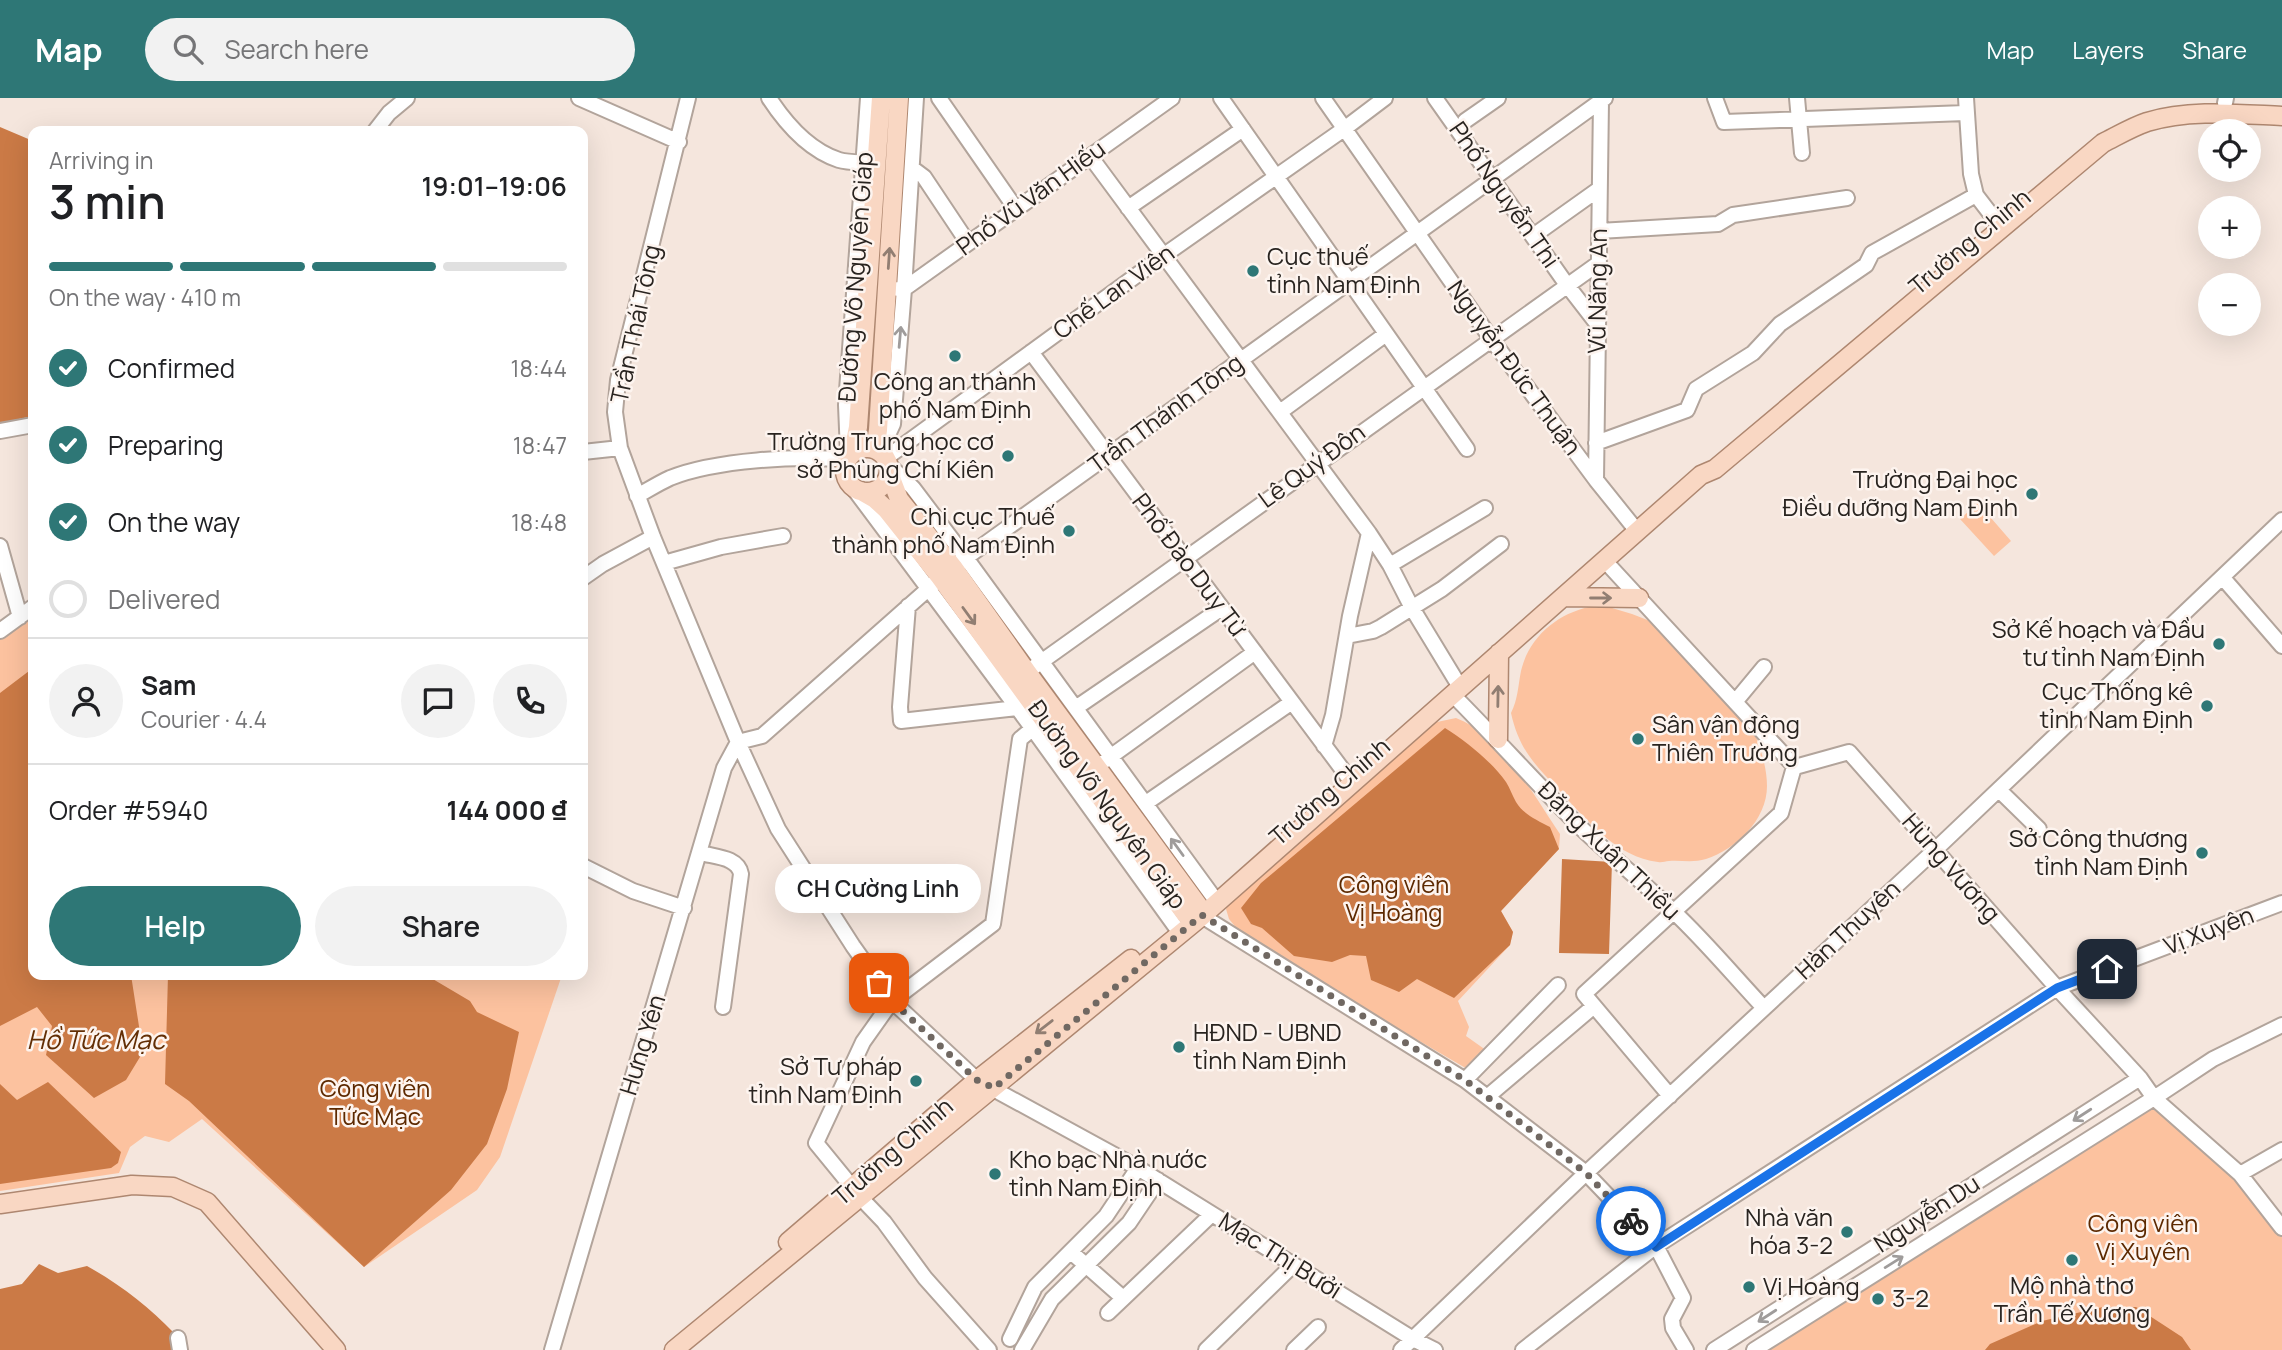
<!DOCTYPE html>
<html lang="en">
<head>
<meta charset="utf-8">
<style>
	body { margin:0; font-family:Manrope,sans-serif; background:#f2f2f2; color:#202124; height:100vh; display:flex; flex-direction:column; font-size:26px; white-space:nowrap }
	* { box-sizing:border-box; margin:0 }
	p { font-size:23px; color:#757577 }
	.icon { flex:none; width:38px; height:38px; fill:none; stroke:currentColor; stroke-width:2; stroke-linecap:round; stroke-linejoin:round }
	.map { position:relative; flex:1; overflow:hidden }
	.panel { position:absolute; left:28px; top:28px; width:560px; height:854px; display:flex; flex-direction:column; background:#fff; border-radius:14px; box-shadow:0 7px 28px #0002 }
	.panel>* { flex:none }
	.controls { position:absolute; left:2198px; top:21px; display:grid; gap:14px }
	.controls a { display:grid; place-items:center; width:63px; height:63px; border-radius:50%; background:#fff; box-shadow:0 7px 28px #0002; font-size:35px }
	.pin { position:absolute; display:grid; place-items:center; width:60px; height:60px; color:#fff; margin:-30px; border-radius:14px; box-shadow:0 4px 10px #0006 }
	.courier { position:absolute; display:grid; place-items:center; width:70px; height:70px; margin:-35px; border:5px solid #1a73e8; border-radius:50%; background:#fff; color:#222; box-shadow:0 2px 9px #0007 }
	.bubble { position:absolute; height:49px; border-radius:24px; background:#fff; box-shadow:0 7px 28px #0002; font-size:23px; font-weight:600; line-height:49px; text-align:center }
	.overview em { font-style:normal; font-weight:600 }
	.overview div { display:flex; flex-direction:column-reverse }
	.overview { display:flex; align-items:center; justify-content:space-between; height:119px; padding:0 21px }
	h1 { font-size:46px; font-weight:600; line-height:52px }
	.bar { display:grid; grid-template-columns:repeat(4,1fr); gap:10px 7px; align-content:center; height:84px; padding:0 21px }
	.bar i { height:9px; border-radius:5px; background:#e0e0e0 }
	.bar .on { background:#2e7776 }
	.bar p { grid-column:span 4 }
	.line { display:flex; align-items:center; gap:18px; padding:0 21px; border-top:2px solid #e0e0e0 }
	.line div { flex:1 }
	.round { display:grid; place-items:center; flex:none; width:74px; height:74px; border-radius:37px; background:#f2f2f2 }
	ol { padding:0 21px; list-style:none }
	li { display:flex; align-items:center; gap:21px; height:77px }
	li p { margin-inline-start:auto }
	li .icon { padding:7px; border-radius:50%; background:#2e7776; color:#fff; stroke-width:4 }
	li:last-child { color:#757577 }
	li i { width:38px; height:38px; border:4px solid #e0e0e0; border-radius:50% }
	.button { display:flex; gap:14px; margin-top:auto; padding:14px 21px }
	.button a { flex:1; height:80px; border-radius:42px; background:#2e7776; color:#fff; font-size:28px; font-weight:600; line-height:80px; text-align:center }
	.button a+a { background:#f2f2f2; color:#202124 }
	header { display:flex; align-items:center; gap:42px; box-sizing:border-box; height:98px; padding:0 35px; background:#2e7776; color:#fff }
	header strong { font-size:33px }
	nav { display:flex; gap:38px; margin-inline-start:auto; font-size:24px }
	.search { width:490px; height:63px; background:#f2f2f2; display:flex; align-items:center; gap:18px; box-sizing:border-box; padding:0 24px; border-radius:38px; color:#757577; font-size:26px }
	.map>svg:first-child { display:block }
	.green { fill:#fcc29f }
	.water { fill:#cb7a46 }
	.lines { fill:none; stroke-linecap:round; stroke-linejoin:round }
	.minor-casing { stroke:#b2a49b; stroke-width:18 }
	.major-casing { stroke:#ae8770; stroke-width:21 }
	.minor { stroke:#fff; stroke-width:14 }
	.major { stroke:#f9d7c3; stroke-width:18 }
	.oneway { stroke:#917e72 }
	.oneway2 { stroke:#9f9c9b }
	.done { stroke:#706862; stroke-width:7; stroke-dasharray:0 12.6 }
	.route { stroke:#1a73e8; stroke-width:9 }
	.poi-dot { fill:#2e7776; stroke:#fdf4ef; stroke-width:2.5 }
	.labels { text-anchor:middle; stroke-width:5; stroke-linejoin:round; paint-order:stroke }
	.street-label { font-size:24px; fill:#292420; stroke:#fdf4ef }
	.poi-label { font-size:24px; fill:#292420; stroke:#fdf4ef; text-anchor:end }
	.park-label { font-size:24px; fill:#5d2900; stroke:#fdf4ef }
	.water-label { font-size:26px; font-style:italic; fill:#632e05; stroke:#fdf4ef }
</style>
</head>
<body>
<header>
<strong>Map</strong>
<div class="search"><svg class="icon" aria-label="search" viewBox="0 0 24 24"><circle cx="10" cy="10" r="6"/><path d="M15 15l6 6"/></svg>Search here</div>
<nav><a>Map</a><a>Layers</a><a>Share</a></nav>
</header>
<div class="map">
<svg width="2282" height="1252" viewBox="0 0 2282 1252">
	<rect width="100%" height="100%" fill="#f5e6dd"/>
	<path class="green" d="M 1978,405 L 2011,443 L 1994,458 L 1960,421 Z
		M 1589,509 L 1612,510 L 1632,516 L 1650,523 L 1669,537 L 1755,636 C 1761,652 1767,670 1767,688 C 1767,722 1736,751 1706,761 C 1693,765 1681,762 1669,763 C 1665,763 1662,765 1658,764 C 1617,759 1587,723 1561,694 C 1536,668 1519,652 1511,615 C 1518,601 1518,588 1521,573 C 1529,539 1557,516 1589,509 Z
		M 33,517 L 33,877 L 562,877 L 500,1059 L 477,1092 L 364,1169 L 202,1021 L 169,1044 L 145,1038 L 130,1049 L 119,1075 L 0,1093 L 0,540 Z
		M 1456,620 C 1502,637 1533,697 1560,736 L 1559,751 L 1501,813 L 1513,834 L 1510,847 L 1458,903 L 1469,929 L 1466,938 L 1490,955 L 1469,972 L 1291,868 L 1238,832 L 1229,821 L 1226,811 L 1233,795 L 1437,624 Z
		M 2154,1000 L 2240,1076 L 2282,1130 L 2282,1252 L 1754,1252 Z"/>
	<path class="water" d="M 0,29 L 33,43 L 33,318 L 0,325 Z
		M 33,570 L 33,877 L 131,877 L 143,954 L 126,982 L 94,1000 L 46,957 L 52,928 L 37,909 L 0,928 L 0,595 Z
		M 1445,630 C 1467,644 1491,663 1506,684 C 1510,690 1512,697 1516,704 C 1524,717 1537,722 1550,729 L 1559,751 L 1501,813 L 1513,834 L 1510,847 L 1454,900 L 1417,881 L 1399,894 L 1371,882 L 1366,858 L 1350,857 L 1332,864 L 1294,858 L 1262,830 L 1251,826 L 1241,810 L 1261,785 Z
		M 1562,761 L 1612,764 L 1609,856 L 1559,855 Z
		M 168,877 L 426,877 L 470,903 L 477,914 L 519,934 L 507,991 L 487,1046 L 451,1092 L 364,1169 L 189,1003 L 165,986 Z
		M 48,984 L 121,1054 L 118,1065 L 111,1070 L 0,1086 L 0,986 L 17,1002 Z
		M 39,1166 L 58,1175 L 87,1168 C 121,1187 148,1208 175,1236 L 174,1252 L 0,1252 L 0,1191 L 22,1186 Z
		M 2103,1209 L 2136,1209 L 2182,1239 L 2191,1252 L 1985,1252 L 1990,1246 L 2042,1223 Z"/>
	<g class="lines">
		<defs>
			<path id="minor" d="M 579,0 L 679,44
				M 688,0 L 618,282 L 615,314 L 620,350 L 653,439 L 738,644 L 778,731 L 853,848 L 892,903 L 977,982 L 1138,1070 L 1413,1241 L 1435,1252
				M 769,0 C 786,26 808,52 839,62 C 849,65 861,64 872,65
				M 939,0 L 1016,111
				M 1221,0 L 1467,351
				M 1323,0 L 1492,242 L 1596,382 L 1637,433
				M 1435,0 L 1567,187 L 1598,227
				M 1715,0 L 1724,24 L 1965,15
				M 1797,0 L 1802,55
				M 1966,0 L 1971,76 L 1976,97 L 1996,123
				M 2225,5 L 2226,0
				M 1465,23 L 1498,0
				M 375,33 L 389,15 L 407,0
				M 1090,58 L 1369,435 L 1390,467 L 1412,510 L 1460,589
				M 912,70 L 924,79 L 968,145
				M 1128,110 L 1243,31
				M 1599,133 L 1718,126 L 1733,117 L 1847,100
				M 1533,138 L 1599,91
				M 898,191 L 904,191 L 1172,0
				M 1031,254 L 1348,679
				M 1280,314 L 1386,236
				M 0,333 L 33,327
				M 1596,345 L 1687,312 L 1696,291 L 1753,255 L 1780,226 L 1866,167 L 1872,155 L 1976,97
				M 583,354 L 620,350
				M 880,354 L 893,326 L 904,191 L 916,0
				M 848,355 L 846,307 L 868,0
				M 886,360 L 1163,158 L 1344,31 L 1385,0
				M 889,367 L 913,390 L 966,460 L 1217,804
				M 1596,382 L 1601,3
				M 854,391 L 1033,631 L 1180,835
				M 637,398 C 648,392 659,385 670,380 C 715,362 799,357 847,362
				M 0,448 L 20,519
				M 1605,463 L 1795,669 L 1849,654 L 2057,890 L 2140,980 L 2154,1000 L 2240,1076 L 2282,1130
				M 664,465 L 721,449 L 783,438
				M 1390,467 L 1485,410
				M 583,480 L 603,466 L 653,439
				M 2223,480 L 2282,548
				M 908,508 L 900,609 L 901,623 L 1017,610
				M 0,533 L 33,509
				M 1347,538 L 1373,533 L 1381,529 L 1442,491 L 1501,446
				M 1027,574 L 1599,165
				M 1452,596 C 1495,639 1535,684 1578,727 C 1609,757 1642,783 1673,813 C 1705,843 1734,878 1764,910
				M 1735,604 L 1764,569
				M 1077,609 L 1222,510
				M 738,644 L 762,638 L 953,469 L 1605,0
				M 1324,648 L 1333,617 L 1350,518 L 1369,435
				M 1106,662 L 1255,554
				M 1999,692 L 2039,731
				M 1146,705 L 1292,604
				M 701,755 C 715,759 738,759 741,776 L 723,909
				M 583,768 L 633,793 L 684,810
				M 1202,818 L 1465,982 L 1586,1075 L 1656,1148 L 1683,1200 L 1672,1221 L 1673,1230 L 1686,1252
				M 1465,982 L 1558,887
				M 1670,998 L 1584,896 L 1781,715 L 1794,669
				M 1487,999 L 1594,908
				M 2240,1076 L 2282,1052
				M 852,1089 L 816,1045 L 863,944 L 892,903 L 993,826 L 1020,641 L 1044,621
				M 861,1100 L 884,1124 L 925,1180 L 989,1252
				M 1071,1154 L 1123,1200
				M 1108,1215 L 1212,1116
				M 178,1240 L 180,1252
				M 1010,1241 L 1035,1189 L 1106,1118 L 1138,1070
				M 552,1252 L 724,670 L 738,644
				M 1022,1252 L 1052,1201 L 1129,1125 L 1158,1082
				M 1206,1252 L 1293,1167
				M 1294,1252 L 1318,1229
				M 1401,1252 L 1586,1075 L 1935,752 L 2282,422
				M 1523,1252 L 1656,1148 L 2057,890 L 2282,805
				M 1714,1252 L 2140,980
				M 1754,1252 L 2154,1000 L 2213,961 L 2282,927"/>
			<path id="major" d="M845 372a22 22 0 1 1 44 0a22 22 0 1 1-44 0Z
				M 875,351 L 878,332 L 899,0
				M 853,354 L 858,329 L 881,0
				M 861,393 L 875,401 L 886,411 L 940,479 L 1186,817 L 1202,818 L 1198,807 L 1027,574 L 953,469 L 899,401 L 889,375
				M 1563,499 L 1639,500
				M 1498,641 L 1499,555
				M 0,1106 L 132,1087 L 173,1089 L 207,1104 L 336,1252
				M 788,1144 L 977,982 L 1131,861
				M 674,1252 L 1202,818 L 1701,377 L 1715,371 L 2103,45 C 2117,38 2132,29 2147,24 C 2190,11 2238,16 2282,18"/>
		</defs>
		<use href="#minor" class="minor-casing"/>
		<use href="#major" class="major-casing"/>
		<use href="#minor" class="minor"/>
		<use href="#major" class="major"/>
	</g>
	<defs><path id="oneway-shaft" d="M-6 0H5M1.5-3L5.5 0L1.5 3" fill="none" stroke-width="1.6" stroke-linecap="round" stroke-linejoin="round" transform="scale(1.75)"/></defs>
	<g class="oneway">
		<use href="#oneway-shaft" transform="translate(889 160) rotate(-86)"/>
		<use href="#oneway-shaft" transform="translate(1601 500)"/>
		<use href="#oneway-shaft" transform="translate(969 518) rotate(54)"/>
		<use href="#oneway-shaft" transform="translate(1498 598) rotate(-89)"/>
		<use href="#oneway-shaft" transform="translate(1044 929) rotate(142)"/>
	</g>
	<g class="oneway2">
		<use href="#oneway-shaft" transform="translate(900 239) rotate(-85)"/>
		<use href="#oneway-shaft" transform="translate(1177 749) rotate(-126)"/>
		<use href="#oneway-shaft" transform="translate(2082 1017) rotate(147)"/>
		<use href="#oneway-shaft" transform="translate(1894 1164) rotate(-32)"/>
		<use href="#oneway-shaft" transform="translate(1767 1218) rotate(147)"/>
	</g>
	<g class="lines">
		<path class="done" d="M 879,885 L 892,903 L 977,982 L 994,990 L 1202,817 L 1465,982 L 1586,1075 L 1631,1123"/>
		<path class="route" d="M 1631,1123 L 1656,1149 L 2057,890 L 2107,871"/>
	</g>
	<g class="poi-dot">
		<circle cx="1253" cy="173" r="7"/>
		<circle cx="955" cy="258" r="7"/>
		<circle cx="1008" cy="358" r="7"/>
		<circle cx="2032" cy="396" r="7"/>
		<circle cx="1069" cy="433" r="7"/>
		<circle cx="2219" cy="546" r="7"/>
		<circle cx="2207" cy="608" r="7"/>
		<circle cx="1638" cy="641" r="7"/>
		<circle cx="2202" cy="755" r="7"/>
		<circle cx="1179" cy="949" r="7"/>
		<circle cx="916" cy="983" r="7"/>
		<circle cx="995" cy="1076" r="7"/>
		<circle cx="1847" cy="1134" r="7"/>
		<circle cx="2072" cy="1162" r="7"/>
		<circle cx="1749" cy="1189" r="7"/>
		<circle cx="1878" cy="1201" r="7"/>
	</g>
	<g class="labels">
		<g class="street-label">
			<text transform="translate(1504 97) rotate(55)" y="8">Phố Nguyễn Thi</text>
			<text transform="translate(1031 100) rotate(-36)" y="8">Phố Vũ Văn Hiếu</text>
			<text transform="translate(1970 144) rotate(-40)" y="8">Trường Chinh</text>
			<text transform="translate(856 179) rotate(-86)" y="8">Đường Võ Nguyên Giáp</text>
			<text transform="translate(1598 193) rotate(-89)" y="8">Vũ Năng An</text>
			<text transform="translate(1114 194) rotate(-36)" y="8">Chế Lan Viên</text>
			<text transform="translate(636 226) rotate(-78)" y="8">Trần Thái Tông</text>
			<text transform="translate(1514 270) rotate(54)" y="8">Nguyễn Đức Thuận</text>
			<text transform="translate(1166 316) rotate(-36)" y="8">Trần Thánh Tông</text>
			<text transform="translate(1312 368) rotate(-36)" y="8">Lê Quý Đôn</text>
			<text transform="translate(1189 467) rotate(53)" y="8">Phố Đào Duy Từ</text>
			<text transform="translate(1330 694) rotate(-41)" y="8">Trường Chinh</text>
			<text transform="translate(1107 707) rotate(54)" y="8">Đường Võ Nguyên Giáp</text>
			<text transform="translate(1609 753) rotate(44)" y="8">Đặng Xuân Thiều</text>
			<text transform="translate(1951 770) rotate(49)" y="8">Hùng Vương</text>
			<text transform="translate(1848 832) rotate(-43)" y="8">Hàn Thuyên</text>
			<text transform="translate(2209 833) rotate(-21)" y="8">Vị Xuyên</text>
			<text transform="translate(643 947) rotate(-73)" y="8">Hưng Yên</text>
			<text transform="translate(893 1054) rotate(-41)" y="8">Trường Chinh</text>
			<text transform="translate(1927 1116) rotate(-33)" y="8">Nguyễn Du</text>
			<text transform="translate(1280 1158) rotate(32)" y="8">Mạc Thị Bưởi</text>
		</g>
		<g class="poi-label">
			<text x="1267" y="167" text-anchor="start">Cục thuế<tspan x="1267" dy="28">tỉnh Nam Định</tspan></text>
			<text x="955" y="292" text-anchor="middle">Công an thành<tspan x="955" dy="28">phố Nam Định</tspan></text>
			<text x="994" y="352">Trường Trung học cơ<tspan x="994" dy="28">sở Phùng Chí Kiên</tspan></text>
			<text x="2018" y="390">Trường Đại học<tspan x="2018" dy="28">Điều dưỡng Nam Định</tspan></text>
			<text x="1055" y="427">Chi cục Thuế<tspan x="1055" dy="28">thành phố Nam Định</tspan></text>
			<text x="2205" y="540">Sở Kế hoạch và Đầu<tspan x="2205" dy="28">tư tỉnh Nam Định</tspan></text>
			<text x="2193" y="602">Cục Thống kê<tspan x="2193" dy="28">tỉnh Nam Định</tspan></text>
			<text x="1652" y="635" text-anchor="start">Sân vận động<tspan x="1652" dy="28">Thiên Trường</tspan></text>
			<text x="2188" y="749">Sở Công thương<tspan x="2188" dy="28">tỉnh Nam Định</tspan></text>
			<text x="1193" y="943" text-anchor="start">HĐND - UBND<tspan x="1193" dy="28">tỉnh Nam Định</tspan></text>
			<text x="902" y="977">Sở Tư pháp<tspan x="902" dy="28">tỉnh Nam Định</tspan></text>
			<text x="1009" y="1070" text-anchor="start">Kho bạc Nhà nước<tspan x="1009" dy="28">tỉnh Nam Định</tspan></text>
			<text x="1833" y="1128">Nhà văn<tspan x="1833" dy="28">hóa 3-2</tspan></text>
			<text x="2072" y="1196" text-anchor="middle">Mộ nhà thơ<tspan x="2072" dy="28">Trần Tế Xương</tspan></text>
			<text x="1763" y="1197" text-anchor="start">Vị Hoàng</text>
			<text x="1892" y="1209" text-anchor="start">3-2</text>
		</g>
		<g class="park-label">
			<text x="1394" y="795">Công viên<tspan x="1394" dy="28">Vị Hoàng</tspan></text>
			<text x="375" y="999">Công viên<tspan x="375" dy="28">Tức Mạc</tspan></text>
			<text x="2143" y="1134">Công viên<tspan x="2143" dy="28">Vị Xuyên</tspan></text>
		</g>
		<g class="water-label">
			<text x="96" y="951">Hồ Tức Mạc</text>
		</g>
	</g>
</svg>
<div class="controls">
<a><svg class="icon" aria-label="locate" viewBox="0 0 24 24"><circle cx="12" cy="12" r="6"/><path d="M12 2v4M12 18v4M2 12h4M18 12h4"/></svg></a>
<a>+</a>
<a>−</a>
</div>
<div class="pin" style="left:879px;top:885px;background:#ea580c"><svg class="icon" aria-label="bag" viewBox="0 0 24 24"><path d="M5 8h14l-1 12H6zM9 8a3 3 0 0 1 6 0"/></svg></div>
<div class="pin" style="left:2107px;top:871px;background:#1f2937"><svg class="icon" aria-label="home" viewBox="0 0 24 24"><path d="M3 11l9-7 9 7M6 9v11h12V9"/></svg></div>
<div class="courier" style="left:1631px;top:1123px"><svg class="icon" aria-label="bike" viewBox="0 0 24 24"><circle cx="6" cy="16" r="4"/><circle cx="18" cy="16" r="4"/><path d="M6 16l4-8h5l3 8M10 8l3 8H6M13 5h3"/></svg></div>
<div class="bubble" style="left:775px;top:766px;width:206px">CH Cường Linh</div>
<section class="panel">
<div class="overview"><div><h1>3 min</h1><p>Arriving in</p></div><em>19:01–19:06</em></div>
<div class="bar"><i class="on"></i><i class="on"></i><i class="on"></i><i></i><p>On the way · 410 m</p></div>
<ol>
<li><svg class="icon" aria-label="check" viewBox="0 0 24 24"><path d="M5 12l5 5 9-10"/></svg>Confirmed<p>18:44</p></li>
<li><svg class="icon" aria-label="check" viewBox="0 0 24 24"><path d="M5 12l5 5 9-10"/></svg>Preparing<p>18:47</p></li>
<li><svg class="icon" aria-label="check" viewBox="0 0 24 24"><path d="M5 12l5 5 9-10"/></svg>On the way<p>18:48</p></li>
<li><i></i>Delivered</li>
</ol>
<div class="line" style="height:126px"><a class="round"><svg class="icon" aria-label="person" viewBox="0 0 24 24"><circle cx="12" cy="8" r="4"/><path d="M4 21q1-7 8-7t8 7"/></svg></a><div><b>Sam</b><p>Courier · 4.4</p></div><a class="round"><svg class="icon" aria-label="chat" viewBox="0 0 24 24"><path d="M4 5h16v11H9l-5 4z"/></svg></a><a class="round"><svg class="icon" aria-label="phone" viewBox="0 0 24 24"><path d="M5 4h4l2 5-3 2q2 4 5 5l2-3 5 2v4C11 20 4 13 5 4z"/></svg></a></div>
<div class="line" style="height:91px"><div>Order #5940</div><b>144 000 ₫</b></div>
<div class="button"><a>Help</a><a>Share</a></div>
</section>
</div>
</body>
</html>
